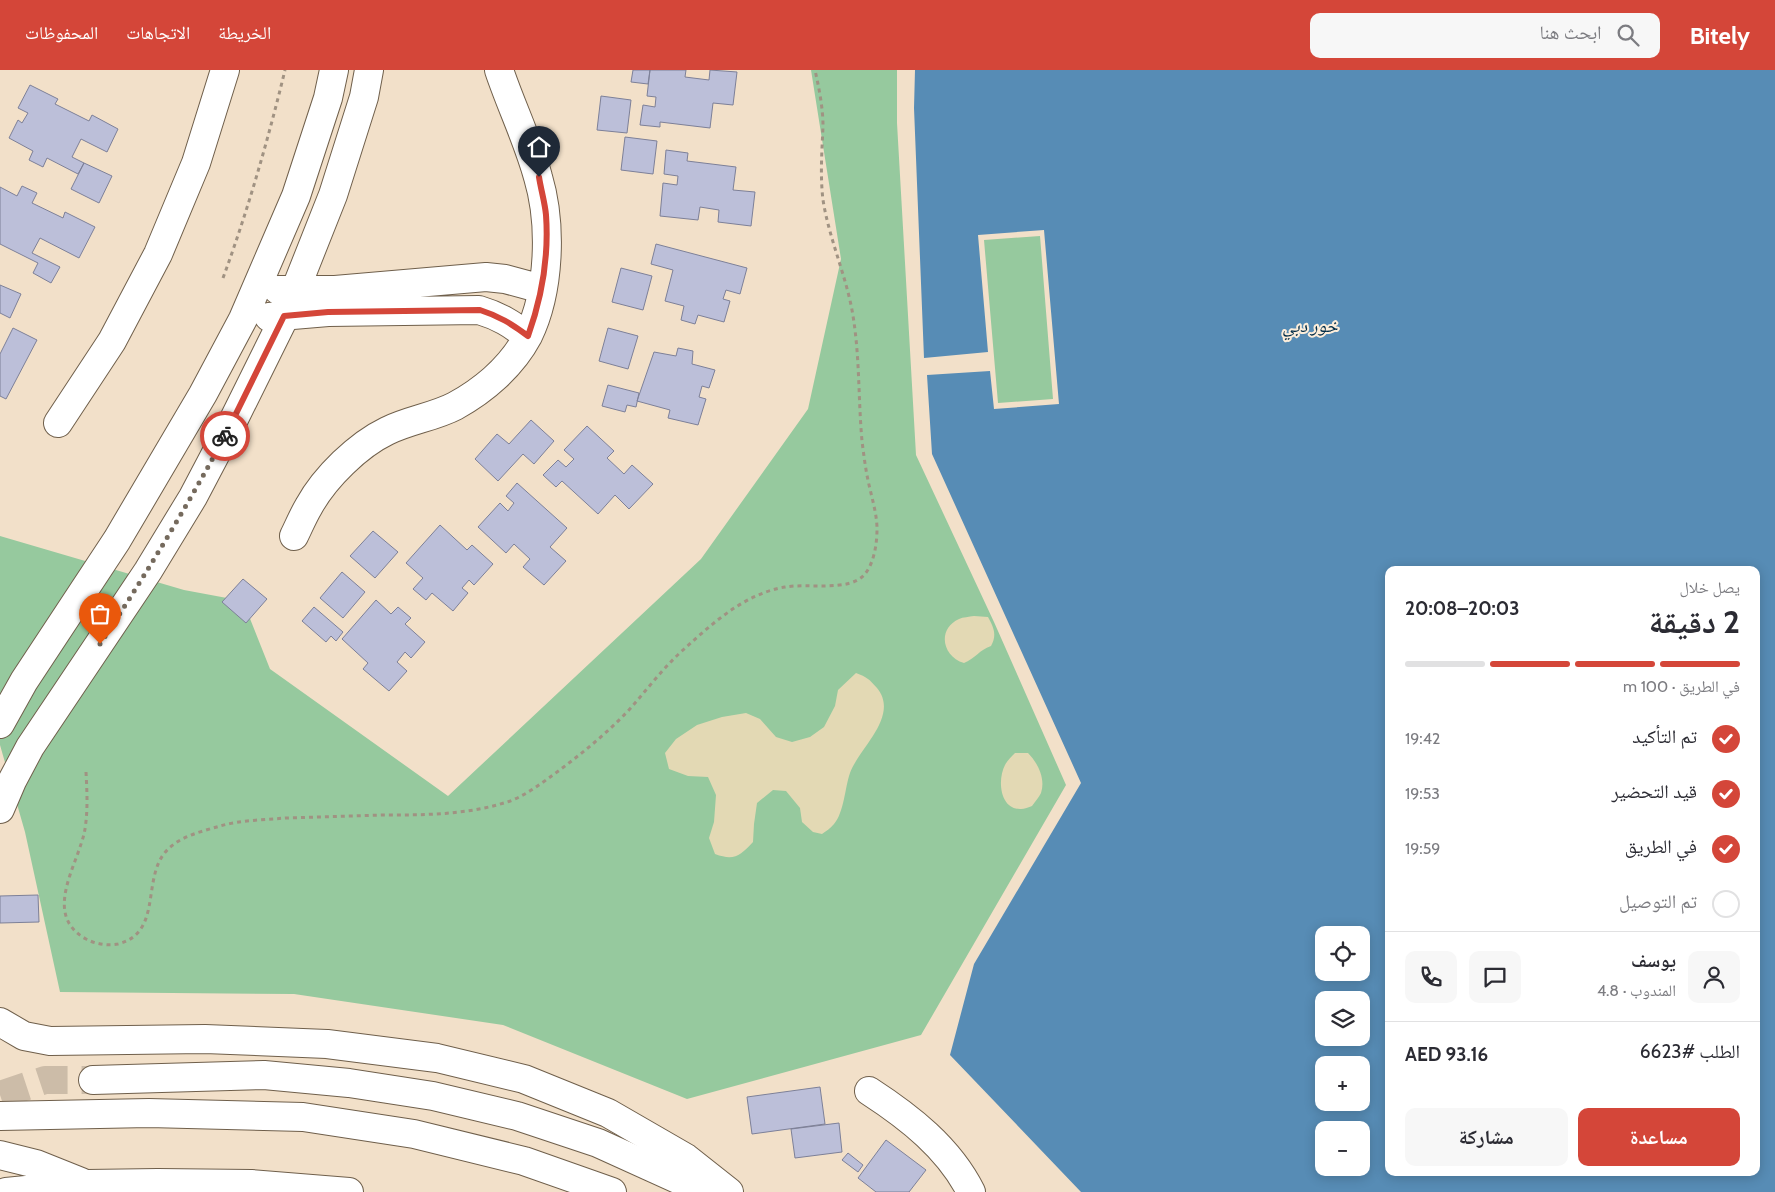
<!DOCTYPE html>
<html lang="ar">
<head>
<meta charset="utf-8">
<style>
	body { margin:0; font-family:Cabin,"Noto Naskh Arabic",sans-serif; background:#f7f7f7; color:#2b2b33; direction:rtl; height:100vh; display:flex; flex-direction:column; font-size:19px; white-space:nowrap }
	* { box-sizing:border-box; margin:0 }
	p { font-size:16px; color:#7c7c81 }
	.icon { flex:none; width:28px; height:28px; fill:none; stroke:currentColor; stroke-width:2; stroke-linecap:round; stroke-linejoin:round }
	.map { position:relative; flex:1; overflow:hidden; direction:ltr }
	.panel { position:absolute; left:1385px; top:496px; width:375px; height:610px; display:flex; flex-direction:column; background:#fff; border-radius:10px; box-shadow:0 2px 12px #0003; direction:rtl }
	.panel>* { flex:none }
	.fabs { position:absolute; left:1315px; top:856px; display:grid; gap:10px }
	.fabs a { display:grid; place-items:center; width:55px; height:55px; border-radius:10px; background:#fff; box-shadow:0 2px 12px #0003; font-size:25px }
	.pin { position:absolute; display:grid; place-items:center; width:42px; height:42px; color:#fff; margin:-51px -21px; border-radius:50% 50% 50% 0; rotate:-45deg; box-shadow:0 0 5px #0007 }
	.pin .icon { rotate:45deg }
	.courier { position:absolute; display:grid; place-items:center; width:50px; height:50px; margin:-25px; border:4px solid #d44639; border-radius:50%; background:#fff; color:#222; box-shadow:0 1px 6px #0007 }
	.headline em { font-style:normal; font-weight:700 }
	.headline div { display:flex; flex-direction:column-reverse }
	.headline { display:flex; align-items:center; justify-content:space-between; height:85px; padding:0 20px }
	h1 { font-size:32px; font-weight:700; line-height:38px }
	.bar { display:grid; grid-template-columns:repeat(4,1fr); gap:8px 5px; align-content:center; height:60px; padding:0 20px }
	.bar i { height:6px; border-radius:4px; background:#e1e1e2 }
	.bar .selected { background:#d44639 }
	.bar p { grid-column:span 4 }
	.line { display:flex; align-items:center; gap:12px; padding:0 20px; border-top:1px solid #e1e1e2 }
	.line div { flex:1 }
	.round { display:grid; place-items:center; flex:none; width:52px; height:52px; border-radius:10px; background:#f7f7f7 }
	ol { padding:0 20px; list-style:none }
	li { display:flex; align-items:center; gap:15px; height:55px }
	li p { margin-inline-start:auto }
	li .icon { padding:5px; border-radius:50%; background:#d44639; color:#fff; stroke-width:4 }
	li:last-child { color:#7c7c81 }
	li i { width:28px; height:28px; border:2px solid #e1e1e2; border-radius:50% }
	.button { display:flex; gap:10px; margin-top:auto; padding:10px 20px }
	.button a { flex:1; height:58px; border-radius:10px; background:#d44639; color:#fff; font-size:20px; font-weight:700; line-height:58px; text-align:center }
	.button a+a { background:#f7f7f7; color:#2b2b33 }
	header { display:flex; align-items:center; gap:30px; box-sizing:border-box; height:70px; padding:0 25px; background:#d44639; color:#fff }
	header strong { font-size:24px }
	nav { display:flex; gap:28px; margin-inline-start:auto; font-size:18px }
	.search { width:350px; height:45px; background:#f7f7f7; display:flex; align-items:center; gap:12px; box-sizing:border-box; padding:0 18px; border-radius:10px; color:#7c7c81; font-size:19px }
	.map>svg:first-child { display:block }
	.green { fill:#96c99e }
	.sand { fill:#e3d9b4 }
	.water { fill:#578cb5; fill-rule:evenodd }
	.building { fill:#bcbfd9; stroke:#7d8098 }
	.lines { fill:none; stroke-linecap:round; stroke-linejoin:round }
	.minor-tunnel { stroke:#ccbca8; stroke-width:28; stroke-dasharray:28 14; stroke-linecap:butt }
	.minor-casing { stroke:#6f5f4b; stroke-width:30 }
	.major-casing { stroke:#6f5f4b; stroke-width:30 }
	.path { stroke:#a09282; stroke-width:3; stroke-dasharray:4 4; stroke-linecap:butt }
	.minor { stroke:#fff; stroke-width:28 }
	.major { stroke:#fff; stroke-width:28 }
	.done { stroke:#756a5d; stroke-width:5; stroke-dasharray:0 9 }
	.route { stroke:#d44639; stroke-width:6 }
	.labels { text-anchor:middle; stroke-width:4; stroke-linejoin:round; paint-order:stroke }
	.water-label { font-size:18px; font-style:italic; fill:#002c48; stroke:#fdeedb }
</style>
</head>
<body>
<header>
<strong>Bitely</strong>
<div class="search"><svg class="icon" aria-label="search" viewBox="0 0 24 24"><circle cx="10" cy="10" r="6"/><path d="M15 15l6 6"/></svg>ابحث هنا</div>
<nav><a>الخريطة</a><a>الاتجاهات</a><a>المحفوظات</a></nav>
</header>
<div class="map">
<svg width="1775" height="1122" viewBox="0 0 1775 1122">
	<rect width="100%" height="100%" fill="#f2e0c9"/>
	<path class="green" d="M 811,0 L 897,0 L 897,53 L 916,385 L 994,552 L 1066,715 L 921,965 L 687,1029 L 503,955 L 294,924 L 60,922 L 25,762 L 0,675 L 0,466 L 184,520 L 243,531 L 270,599 L 448,726 L 701,489 L 808,339 L 841,189 Z
		M 1040,166 L 1053,329 L 998,333 L 984,170 Z"/>
	<path class="sand" d="M 974,546 L 988,547 C 994,558 997,565 991,576 C 979,580 976,588 964,593 C 942,586 937,559 959,549 C 963,547 969,547 974,546 Z
		M 856,603 C 867,607 869,609 877,618 C 900,646 859,678 850,703 C 845,717 844,743 834,754 C 831,758 826,761 822,764 L 813,762 L 802,752 L 800,738 L 786,721 L 773,720 L 757,733 L 754,754 L 753,772 C 740,786 734,791 715,784 L 709,768 L 714,752 L 716,725 L 708,707 L 688,706 L 669,699 L 665,683 L 676,669 L 697,655 L 722,647 L 746,643 L 760,649 L 776,667 L 792,672 L 810,667 L 824,657 L 835,636 L 838,620 Z
		M 1015,683 L 1028,683 C 1037,692 1046,708 1041,723 C 1039,727 1035,732 1032,736 C 1029,737 1024,739 1021,739 C 1000,740 997,710 1005,695 C 1007,691 1011,687 1015,683 Z"/>
	<path class="water" d="M 915,0 L 1775,0 L 1775,1122 L 1081,1122 L 950,985 L 974,894 L 1081,713 L 932,384 L 927,305 L 990,301 L 994,339 L 1059,334 L 1044,160 L 978,165 L 988,282 L 924,288 L 914,38 ZM 1389,500 L 1756,500 L 1756,1102 L 1389,1102 ZM 1324,865 L 1361,865 L 1361,902 L 1324,902 ZM 1324,930 L 1361,930 L 1361,968 L 1324,968 ZM 1324,995 L 1361,995 L 1361,1032 L 1324,1032 ZM 1324,1060 L 1361,1060 L 1361,1098 L 1324,1098 Z"/>
	<path class="building" d="M 633,0 L 650,0 L 648,14 L 631,12 Z
		M 650,0 L 686,0 L 685,7 L 709,10 L 710,0 L 737,2 L 733,35 L 713,33 L 710,58 L 660,52 L 660,57 L 640,55 L 643,35 L 655,37 L 656,27 L 647,26 Z
		M 30,15 L 58,29 L 55,34 L 89,51 L 92,45 L 118,59 L 107,82 L 81,69 L 72,87 L 84,93 L 78,104 L 47,88 L 43,97 L 29,90 L 33,81 L 9,68 L 18,50 L 22,53 L 28,43 L 18,38 Z
		M 601,26 L 631,30 L 627,63 L 597,60 Z
		M 625,67 L 657,71 L 653,104 L 621,100 Z
		M 666,80 L 688,83 L 687,91 L 736,97 L 733,120 L 755,122 L 751,156 L 718,152 L 719,140 L 700,137 L 698,150 L 660,146 L 663,113 L 677,115 L 678,106 L 664,104 Z
		M 84,93 L 112,106 L 99,133 L 71,119 Z
		M 22,116 L 37,123 L 32,133 L 63,148 L 65,142 L 95,157 L 79,188 L 40,168 L 32,183 L 60,197 L 51,213 L 33,203 L 38,193 L 0,174 L 0,117 L 17,126 Z
		M 656,174 L 747,198 L 740,224 L 726,220 L 723,229 L 730,231 L 724,252 L 698,245 L 695,254 L 681,250 L 684,236 L 665,231 L 673,200 L 651,194 Z
		M 621,198 L 652,206 L 643,240 L 612,232 Z
		M 0,215 L 21,224 L 10,248 L 0,243 Z
		M 13,258 L 37,270 L 6,329 L 0,326 L 0,284 Z
		M 608,258 L 638,266 L 628,299 L 599,291 Z
		M 678,278 L 693,281 L 692,294 L 715,300 L 709,318 L 702,316 L 699,327 L 706,329 L 698,355 L 668,348 L 670,340 L 637,331 L 654,282 L 676,286 Z
		M 608,315 L 639,323 L 636,337 L 627,335 L 625,342 L 602,336 Z
		M 531,350 L 554,371 L 534,394 L 523,384 L 498,411 L 475,389 L 497,364 L 509,374 Z
		M 587,356 L 614,381 L 607,388 L 624,404 L 632,395 L 653,414 L 629,439 L 615,425 L 598,444 L 562,411 L 556,417 L 543,405 L 558,390 L 566,397 L 574,389 L 564,380 Z
		M 517,413 L 567,458 L 550,477 L 566,491 L 544,515 L 523,497 L 530,489 L 514,474 L 506,483 L 478,457 L 500,433 L 508,441 L 514,433 L 506,426 Z
		M 440,455 L 467,480 L 472,475 L 493,494 L 474,515 L 469,510 L 462,518 L 468,523 L 453,541 L 432,523 L 426,530 L 413,519 L 423,508 L 406,493 Z
		M 373,461 L 398,482 L 375,508 L 350,486 Z
		M 342,502 L 365,522 L 343,548 L 320,528 Z
		M 243,509 L 267,529 L 246,553 L 222,532 Z
		M 376,530 L 391,544 L 398,537 L 411,548 L 405,554 L 425,572 L 411,588 L 405,582 L 397,592 L 407,601 L 389,621 L 363,599 L 368,593 L 342,569 Z
		M 314,537 L 343,562 L 336,571 L 331,566 L 326,572 L 302,551 Z
		M 38,825 L 39,852 L 0,853 L 0,826 Z
		M 820,1017 L 825,1054 L 752,1064 L 747,1027 Z
		M 839,1053 L 842,1082 L 795,1088 L 791,1059 Z
		M 886,1070 L 926,1100 L 909,1122 L 876,1122 L 858,1108 Z
		M 848,1083 L 863,1095 L 858,1102 L 842,1090 Z"/>
	<g class="lines">
		<path class="minor-tunnel" d="M 0,1025 L 45,1010 L 93,1010"/>
		<defs>
			<path id="minor" d="M 278,220 L 335,220 L 486,207 L 505,209 L 542,219
				M 269,247 L 328,242 L 479,240 C 499,246 512,254 527,266
				M 58,353 L 112,271 L 158,184 L 196,93 L 225,0
				M 294,466 C 299,456 303,446 309,436 C 325,407 358,375 387,361 C 409,350 434,347 455,336 C 484,320 512,296 528,266 C 550,221 552,154 538,107 C 528,70 511,36 499,0
				M 0,654 L 24,611 L 117,470 L 203,324 L 243,249 L 296,126 L 328,28 L 334,0
				M 0,739 L 12,711 L 30,677 L 148,501 L 193,427 L 234,349 L 285,246 L 333,125 L 364,27 L 369,0
				M 93,1010 L 264,1005 L 349,1013 L 433,1026 L 517,1046 L 598,1073 L 706,1122
				M 869,1021 C 909,1047 949,1078 971,1122
				M 0,1046 L 149,1043 L 303,1047 L 414,1064 L 524,1091 L 612,1122"/>
			<path id="major" d="M 0,952 L 24,966 L 50,971 L 205,969 L 327,974 L 437,988 L 524,1009 L 608,1043 L 686,1088 L 729,1122
				M 0,1085 L 36,1094 L 81,1112
				M 6,1122 L 87,1114 L 158,1113 L 251,1114 L 349,1122"/>
		</defs>
		<use href="#minor" class="minor-casing"/>
		<use href="#major" class="major-casing"/>
		<path class="path" d="M 223,208 C 248,140 268,70 285,0
			M 86,702 C 87,721 88,740 85,759 C 79,794 41,844 86,869 C 95,874 108,876 118,874 C 161,863 143,814 163,785 C 176,767 200,762 220,756 C 240,750 264,750 285,748 C 318,747 350,746 383,745 C 424,745 464,745 504,733 C 522,728 539,715 553,705 C 580,685 605,665 628,641 C 646,621 662,599 683,580 C 713,553 744,524 785,517 C 808,513 849,522 864,505 C 874,494 877,474 877,459 C 877,446 873,432 870,419 C 866,403 864,387 862,371 C 858,327 860,284 852,240 C 845,203 829,168 823,130 C 820,105 822,81 823,56 C 823,38 819,18 815,0"/>
		<use href="#minor" class="minor"/>
		<use href="#major" class="major"/>
	</g>
	<g class="lines">
		<path class="done" d="M 100,574 C 145,506 186,438 225,366"/>
		<path class="route" d="M 225,366 L 284,246 L 328,242 L 480,240 C 499,246 512,254 528,266 C 542,227 549,187 546,145 C 545,133 541,120 539,107"/>
	</g>
	<g class="labels">
		<g class="water-label">
			<text x="1310" y="262">خور دبي</text>
		</g>
	</g>
</svg>
<div class="fabs">
<a><svg class="icon" aria-label="locate" viewBox="0 0 24 24"><circle cx="12" cy="12" r="6"/><path d="M12 2v4M12 18v4M2 12h4M18 12h4"/></svg></a>
<a><svg class="icon" aria-label="layers" viewBox="0 0 24 24"><path d="M12 4l9 5-9 5-9-5zM3 14l9 5 9-5"/></svg></a>
<a>+</a>
<a>−</a>
</div>
<div class="pin" style="left:100px;top:574px;background:#ea580c"><svg class="icon" aria-label="bag" viewBox="0 0 24 24"><path d="M5 8h14l-1 12H6zM9 8a3 3 0 0 1 6 0"/></svg></div>
<div class="pin" style="left:539px;top:107px;background:#1f2937"><svg class="icon" aria-label="home" viewBox="0 0 24 24"><path d="M3 11l9-7 9 7M6 9v11h12V9"/></svg></div>
<div class="courier" style="left:225px;top:366px"><svg class="icon" aria-label="bike" viewBox="0 0 24 24"><circle cx="6" cy="16" r="4"/><circle cx="18" cy="16" r="4"/><path d="M6 16l4-8h5l3 8M10 8l3 8H6M13 5h3"/></svg></div>
<section class="panel">
<div class="headline"><div><h1>2 دقيقة</h1><p>يصل خلال</p></div><em>20:03–20:08</em></div>
<div class="bar"><i class="selected"></i><i class="selected"></i><i class="selected"></i><i></i><p>في الطريق · 100 m</p></div>
<ol>
<li><svg class="icon" aria-label="check" viewBox="0 0 24 24"><path d="M5 12l5 5 9-10"/></svg>تم التأكيد<p>19:42</p></li>
<li><svg class="icon" aria-label="check" viewBox="0 0 24 24"><path d="M5 12l5 5 9-10"/></svg>قيد التحضير<p>19:53</p></li>
<li><svg class="icon" aria-label="check" viewBox="0 0 24 24"><path d="M5 12l5 5 9-10"/></svg>في الطريق<p>19:59</p></li>
<li><i></i>تم التوصيل</li>
</ol>
<div class="line" style="height:90px"><a class="round"><svg class="icon" aria-label="person" viewBox="0 0 24 24"><circle cx="12" cy="8" r="4"/><path d="M4 21q1-7 8-7t8 7"/></svg></a><div><b>يوسف</b><p>المندوب · 4.8</p></div><a class="round"><svg class="icon" aria-label="chat" viewBox="0 0 24 24"><path d="M4 5h16v11H9l-5 4z"/></svg></a><a class="round"><svg class="icon" aria-label="phone" viewBox="0 0 24 24"><path d="M5 4h4l2 5-3 2q2 4 5 5l2-3 5 2v4C11 20 4 13 5 4z"/></svg></a></div>
<div class="line" style="height:65px"><div>الطلب #6623</div><b>AED 93.16</b></div>
<div class="button"><a>مساعدة</a><a>مشاركة</a></div>
</section>
</div>
</body>
</html>
